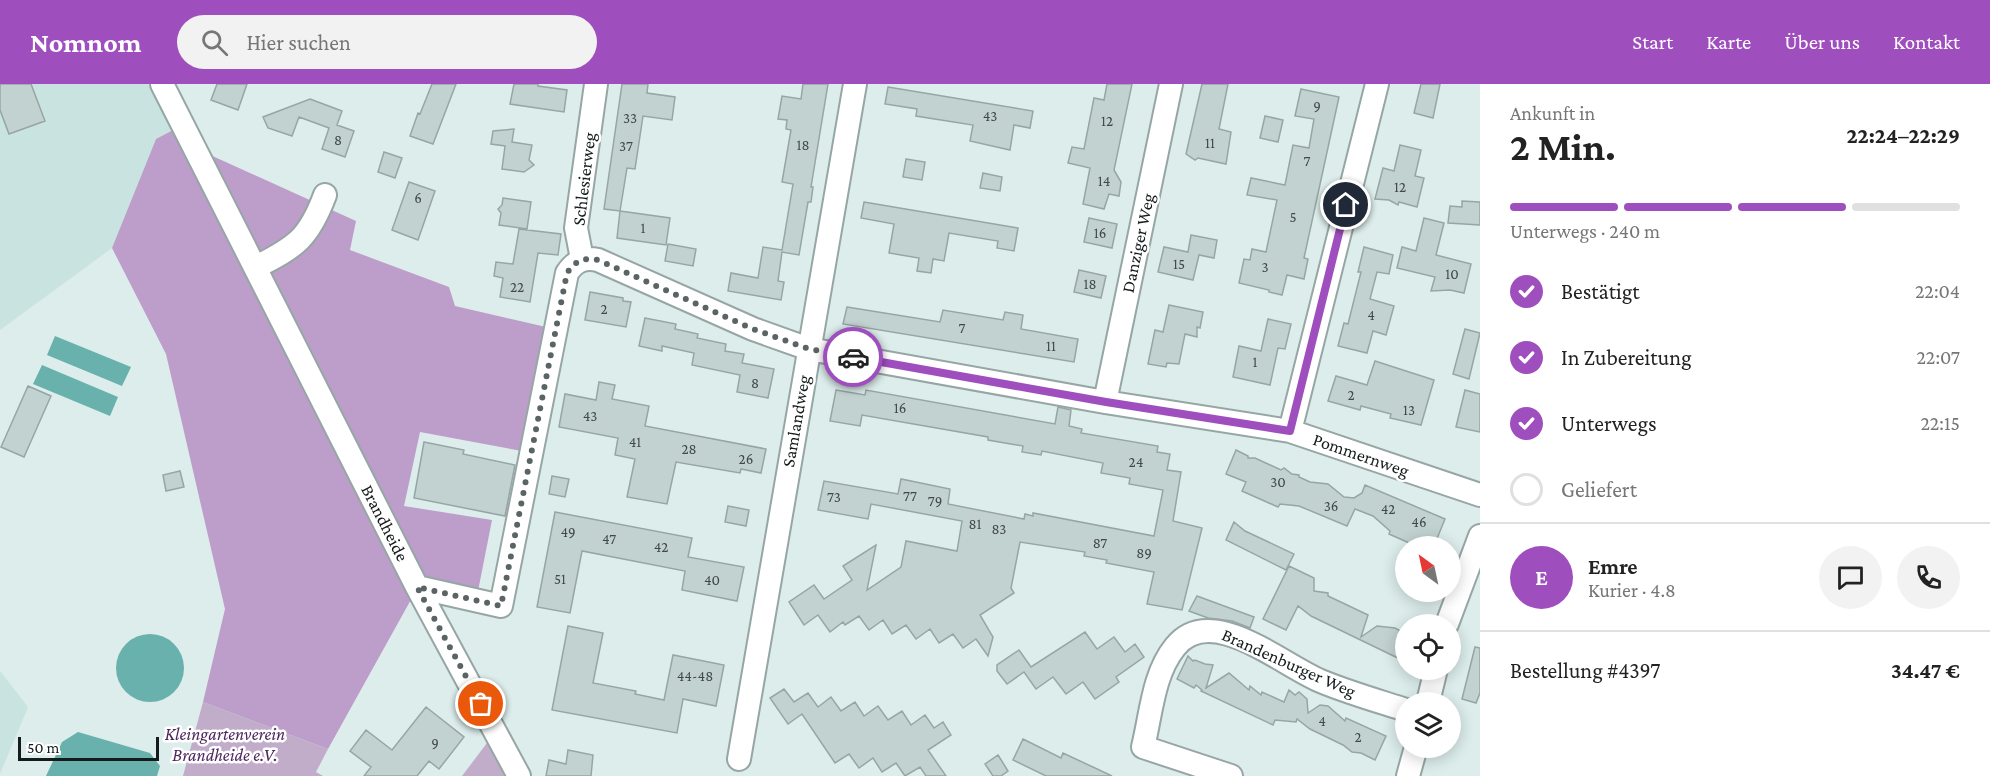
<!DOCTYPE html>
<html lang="de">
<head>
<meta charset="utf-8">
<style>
	body { margin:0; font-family:"Crimson Pro",serif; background:#f2f2f2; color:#222; height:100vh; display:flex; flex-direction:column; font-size:22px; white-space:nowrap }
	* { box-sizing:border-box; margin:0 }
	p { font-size:20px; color:#767676 }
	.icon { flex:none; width:33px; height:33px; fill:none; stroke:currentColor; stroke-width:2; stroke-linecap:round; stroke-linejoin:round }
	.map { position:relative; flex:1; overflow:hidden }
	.drawer { display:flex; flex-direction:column; background:#fff; width:510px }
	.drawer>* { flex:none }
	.needle { width:39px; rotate:327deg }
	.buttons { position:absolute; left:1395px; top:452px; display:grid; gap:12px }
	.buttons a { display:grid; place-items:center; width:66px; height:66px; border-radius:50%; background:#fff; box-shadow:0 3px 15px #0003; font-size:30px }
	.scale { position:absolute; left:18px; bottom:15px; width:141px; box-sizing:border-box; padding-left:6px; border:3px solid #151b1b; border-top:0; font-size:16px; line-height:21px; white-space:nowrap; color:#151b1b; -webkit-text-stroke:4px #fff; paint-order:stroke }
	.pin { position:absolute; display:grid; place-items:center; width:51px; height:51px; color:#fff; margin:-26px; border:3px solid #fff; border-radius:50%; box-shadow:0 2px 6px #0007 }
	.courier { position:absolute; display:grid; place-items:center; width:60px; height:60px; margin:-30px; border:4px solid #9f4ebe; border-radius:50%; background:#fff; color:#222; box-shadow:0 2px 8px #0007 }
	.headline em { font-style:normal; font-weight:700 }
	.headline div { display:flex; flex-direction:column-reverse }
	.headline { display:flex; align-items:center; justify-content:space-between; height:102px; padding:0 30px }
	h1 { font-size:39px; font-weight:700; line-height:45px }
	.bar { display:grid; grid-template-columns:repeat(4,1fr); gap:9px 6px; align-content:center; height:72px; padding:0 30px }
	.bar i { height:8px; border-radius:4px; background:#e0e0e0 }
	.bar .on { background:#9f4ebe }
	.bar p { grid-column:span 4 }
	.line { display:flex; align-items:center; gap:15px; padding:0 30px; border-top:2px solid #e0e0e0 }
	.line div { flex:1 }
	.round { display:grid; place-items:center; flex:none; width:63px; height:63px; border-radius:32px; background:#f2f2f2 }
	ol { padding:0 30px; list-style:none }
	li { display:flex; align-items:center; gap:18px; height:66px }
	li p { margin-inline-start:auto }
	li .icon { padding:6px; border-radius:50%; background:#9f4ebe; color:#fff; stroke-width:4 }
	li:last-child { color:#767676 }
	li i { width:33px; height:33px; border:3px solid #e0e0e0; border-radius:50% }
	header { display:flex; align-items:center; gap:36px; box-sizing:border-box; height:84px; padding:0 30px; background:#9f4ebe; color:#fff }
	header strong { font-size:28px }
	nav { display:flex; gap:33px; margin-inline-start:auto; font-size:21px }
	.search { width:420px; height:54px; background:#f2f2f2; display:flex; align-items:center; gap:15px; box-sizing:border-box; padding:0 21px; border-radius:33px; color:#767676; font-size:22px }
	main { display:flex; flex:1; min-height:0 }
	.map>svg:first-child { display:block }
	.built { fill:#c9e3e1 }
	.green { fill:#c1adca }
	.forest { fill:#bd9dca }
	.water { fill:#69b1ad }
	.building { fill:#c2d2d0; stroke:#96a6a4; stroke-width:1.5 }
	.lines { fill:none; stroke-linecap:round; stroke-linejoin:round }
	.minor-casing { stroke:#96a6a5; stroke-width:26 }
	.minor { stroke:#fff; stroke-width:22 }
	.done { stroke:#5b6464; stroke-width:6; stroke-dasharray:0 10.8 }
	.route { stroke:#9f4ebe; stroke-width:8 }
	.labels { text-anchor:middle; stroke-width:5; stroke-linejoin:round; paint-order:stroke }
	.number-label { font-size:15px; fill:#404948 }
	.street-label { font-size:18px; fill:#151b1b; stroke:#fff }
	.park-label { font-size:18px; font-style:italic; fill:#4d255d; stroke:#fff }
</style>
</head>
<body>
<header>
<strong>Nomnom</strong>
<div class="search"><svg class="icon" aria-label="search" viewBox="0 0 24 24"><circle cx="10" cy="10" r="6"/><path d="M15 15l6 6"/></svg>Hier suchen</div>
<nav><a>Start</a><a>Karte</a><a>Über uns</a><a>Kontakt</a></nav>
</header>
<main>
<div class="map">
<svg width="1480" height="692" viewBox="0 0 1480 692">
	<rect width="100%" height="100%" fill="#dcedeb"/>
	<path class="built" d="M 0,0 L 148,0 L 175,45 L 156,55 L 112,164 L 0,246 Z
		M 0,587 L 28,623 L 0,690 Z"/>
	<path class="green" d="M 203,618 L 328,665 L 316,688 L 323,692 L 183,692 Z
		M 490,655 L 509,692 L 462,692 Z"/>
	<path class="forest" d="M 175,45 L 413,512 L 328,665 L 203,618 L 225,525 L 166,270 L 112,164 L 156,55 Z
		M 208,70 L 356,137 L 350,166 L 449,203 L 455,222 L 546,243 L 522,367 L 420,348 L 404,422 L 492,436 L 478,507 L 418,493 Z"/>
	<path class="water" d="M 55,252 L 131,283 L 122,302 L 47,271 Z
		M 42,281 L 118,313 L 110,332 L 33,300 Z
		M116 584a34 34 0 1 1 68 0a34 34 0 1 1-68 0Z
		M 78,648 L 150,669 L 160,682 L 157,692 L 46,692 L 62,658 Z"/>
	<path class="building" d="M 0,0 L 31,0 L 45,37 L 9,50 L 0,26 Z
		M 217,0 L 247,0 L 238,26 L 211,16 Z
		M 432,0 L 456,0 L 433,60 L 410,52 L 418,29 L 420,30 Z
		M 514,0 L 538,0 L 538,2 L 567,6 L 564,28 L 510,20 Z
		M 622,0 L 648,0 L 647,9 L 675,13 L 672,36 L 643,32 L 635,85 L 627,84 L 620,127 L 604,125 Z
		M 803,0 L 828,0 L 811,103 L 813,103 L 811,118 L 808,118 L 799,171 L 782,168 L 778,197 L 784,198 L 781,216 L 728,207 L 731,189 L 758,194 L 763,163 L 782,166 L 793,100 L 782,98 L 791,46 L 786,45 L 787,36 L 778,35 L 782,12 L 801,15 Z
		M 1107,0 L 1132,0 L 1114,86 L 1121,98 L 1119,112 L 1109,110 L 1104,125 L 1083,120 L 1090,84 L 1068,79 L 1072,63 L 1084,65 L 1094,14 L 1104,16 Z
		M 1202,0 L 1228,0 L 1219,45 L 1231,48 L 1226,80 L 1198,74 L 1195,76 L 1186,70 Z
		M 1421,0 L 1440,0 L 1433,34 L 1414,29 Z
		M 888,3 L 1033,27 L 1030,44 L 1014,41 L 1010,66 L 970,57 L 973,41 L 916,32 L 917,25 L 885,20 Z
		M 1301,5 L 1339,13 L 1304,174 L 1308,175 L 1304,195 L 1287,191 L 1282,211 L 1269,208 L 1269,206 L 1239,199 L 1244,175 L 1250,176 L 1252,165 L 1266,168 L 1277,116 L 1247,111 L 1251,94 L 1285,101 L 1293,61 L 1309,64 L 1314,35 L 1295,32 Z
		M 310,15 L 342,27 L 337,41 L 354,47 L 345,73 L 322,65 L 329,44 L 299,33 L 292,52 L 268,44 L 263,33 Z
		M 1265,32 L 1283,36 L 1278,58 L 1260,54 Z
		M 514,45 L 512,58 L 532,61 L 529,76 L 534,81 L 524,88 L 502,85 L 505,62 L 491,60 L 493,47 Z
		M 1400,61 L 1421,66 L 1415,92 L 1424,94 L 1417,123 L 1399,118 L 1398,121 L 1389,116 L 1375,115 L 1383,84 L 1394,87 Z
		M 384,68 L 402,74 L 395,94 L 378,88 Z
		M 906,75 L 925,78 L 922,96 L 903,93 Z
		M 983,89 L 1002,93 L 1000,107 L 980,104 Z
		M 409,98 L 435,107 L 418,156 L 392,146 Z
		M 503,114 L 531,118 L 527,145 L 499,141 L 501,129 L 498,125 L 502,121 Z
		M 1462,117 L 1480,118 L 1480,141 L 1448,139 L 1450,122 L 1462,123 Z
		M 864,118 L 1018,144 L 1014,167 L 997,164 L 998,157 L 949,149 L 944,177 L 933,175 L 931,189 L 917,187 L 919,174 L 889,169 L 894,140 L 861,134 Z
		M 620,127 L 670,134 L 666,161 L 617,154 Z
		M 1089,134 L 1117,140 L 1112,164 L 1084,158 Z
		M 1424,134 L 1444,139 L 1436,171 L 1471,180 L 1464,209 L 1450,206 L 1431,207 L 1435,193 L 1397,184 L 1402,163 L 1416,167 Z
		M 519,145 L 561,150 L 558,171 L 538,169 L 530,218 L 500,213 L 503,194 L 494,192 L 496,178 L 513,180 Z
		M 1191,151 L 1217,156 L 1214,174 L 1199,171 L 1193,196 L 1158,188 L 1164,163 L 1188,168 Z
		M 668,160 L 696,165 L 693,182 L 665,177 Z
		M 1364,163 L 1393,171 L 1389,190 L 1377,188 L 1370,215 L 1394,222 L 1386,251 L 1373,247 L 1367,269 L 1338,262 L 1344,239 L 1348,240 L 1361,188 L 1358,188 Z
		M 1079,186 L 1106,192 L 1101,214 L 1074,208 Z
		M 590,208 L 623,214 L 623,217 L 631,218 L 626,243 L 585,236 Z
		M 1169,221 L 1203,228 L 1200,244 L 1197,243 L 1197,253 L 1185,250 L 1179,280 L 1167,279 L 1166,283 L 1148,280 L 1155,246 L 1163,248 Z
		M 847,223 L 940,238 L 943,226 L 1003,236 L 1005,228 L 1023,231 L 1021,245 L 1078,255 L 1074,278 L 843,240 Z
		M 645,234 L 676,240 L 675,245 L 698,250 L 697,254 L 726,260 L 725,267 L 744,270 L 742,279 L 774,285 L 768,314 L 737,308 L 740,291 L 692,281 L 694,269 L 662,262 L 662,267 L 639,262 Z
		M 1268,235 L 1291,240 L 1285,265 L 1278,264 L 1270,301 L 1233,293 L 1239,262 L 1261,267 Z
		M 1465,245 L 1480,249 L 1469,295 L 1453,290 Z
		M 1375,277 L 1434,296 L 1421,341 L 1390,334 L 1391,330 L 1361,322 L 1360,326 L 1328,317 L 1336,292 L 1367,301 Z
		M 599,298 L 615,301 L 612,315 L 649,322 L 645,342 L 766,365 L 761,389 L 741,385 L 740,389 L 676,378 L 667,420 L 627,413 L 635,375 L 615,371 L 618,354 L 559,343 L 565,310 L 596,316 Z
		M 28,302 L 51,312 L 24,373 L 1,363 Z
		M 836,306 L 865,311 L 866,306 L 1055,340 L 1058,323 L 1071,326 L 1069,342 L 1082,345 L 1081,349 L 1158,362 L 1157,368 L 1170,370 L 1167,386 L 1181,388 L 1173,437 L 1202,444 L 1182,526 L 1147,520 L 1154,488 L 1106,479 L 1107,476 L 1084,472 L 1085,468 L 1020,458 L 1011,504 L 1014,509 L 980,531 L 993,553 L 988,572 L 976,555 L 963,564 L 953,550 L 939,559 L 930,545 L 916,555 L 906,541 L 892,550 L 883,536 L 869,546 L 859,532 L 845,541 L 843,538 L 830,548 L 818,531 L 804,541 L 789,518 L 814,501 L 824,515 L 852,496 L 843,482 L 876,461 L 867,506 L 901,483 L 906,457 L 957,467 L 962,437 L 871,420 L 868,435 L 818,426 L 824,397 L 898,410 L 901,395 L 950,405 L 948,420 L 1024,435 L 1025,430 L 1033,432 L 1033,429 L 1154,452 L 1163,406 L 1129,400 L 1130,394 L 1101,389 L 1103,379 L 1042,367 L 1041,371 L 1022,368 L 1023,362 L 988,356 L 988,353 L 862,331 L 860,342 L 830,337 Z
		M 1465,306 L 1480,310 L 1480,348 L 1456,343 Z
		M 424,358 L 464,366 L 463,370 L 515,381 L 505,432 L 414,414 Z
		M 1236,366 L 1248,372 L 1248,374 L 1255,374 L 1281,386 L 1284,384 L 1292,390 L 1299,391 L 1299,393 L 1310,398 L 1328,400 L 1344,413 L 1354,414 L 1362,409 L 1365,401 L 1445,435 L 1434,462 L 1416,462 L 1389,450 L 1390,447 L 1373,432 L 1355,425 L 1347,442 L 1299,422 L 1280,420 L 1278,423 L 1242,407 L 1246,398 L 1226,390 Z
		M 180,387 L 184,403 L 166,407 L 163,391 Z
		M 552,392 L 569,395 L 565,413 L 549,410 Z
		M 728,422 L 749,426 L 746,442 L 725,438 Z
		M 555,428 L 692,454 L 688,473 L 744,483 L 737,517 L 682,506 L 685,487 L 582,467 L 570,529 L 537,523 Z
		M 1234,438 L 1245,447 L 1294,470 L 1286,486 L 1226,456 Z
		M 1289,482 L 1314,494 L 1314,507 L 1328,509 L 1328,512 L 1368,531 L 1361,553 L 1377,542 L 1395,544 L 1406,550 L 1406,578 L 1311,532 L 1298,522 L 1286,546 L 1263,535 Z
		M 1197,512 L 1254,533 L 1250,544 L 1232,537 L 1208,534 L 1189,527 Z
		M 568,542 L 603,549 L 593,599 L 636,607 L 635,610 L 664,616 L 673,571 L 724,581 L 716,622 L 683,615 L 677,649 L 552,626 Z
		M 1085,548 L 1097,565 L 1114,553 L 1125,568 L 1135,560 L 1144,573 L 1116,593 L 1119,598 L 1095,615 L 1083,598 L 1066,610 L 1053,593 L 1036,605 L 1024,588 L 1007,600 L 997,587 L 997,581 L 1019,566 L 1031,583 Z
		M 1475,563 L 1480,564 L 1480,609 L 1476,619 L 1462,615 Z
		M 1188,572 L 1193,577 L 1195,576 L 1205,580 L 1213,581 L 1206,604 L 1229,589 L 1249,606 L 1250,602 L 1261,611 L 1262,608 L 1284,618 L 1289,606 L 1295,611 L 1299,608 L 1307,615 L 1308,629 L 1320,621 L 1328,622 L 1345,637 L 1346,634 L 1386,652 L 1375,676 L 1361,669 L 1352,668 L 1343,661 L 1310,645 L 1297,635 L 1296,638 L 1275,636 L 1273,641 L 1201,607 L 1202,606 L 1196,601 L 1194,604 L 1177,595 Z
		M 784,605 L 794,618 L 808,609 L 818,623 L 831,613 L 841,627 L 855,618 L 864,632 L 878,622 L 888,636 L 902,627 L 911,641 L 925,631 L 934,644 L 943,638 L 951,651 L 928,666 L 946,692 L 926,692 L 920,683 L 905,692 L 896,679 L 882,688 L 873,674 L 859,684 L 849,670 L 835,679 L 802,630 L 788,640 L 770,614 Z
		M 426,623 L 464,653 L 439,685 L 429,677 L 417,692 L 364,692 L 371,683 L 350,667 L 366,646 L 392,666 Z
		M 1023,655 L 1061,674 L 1063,669 L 1112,692 L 1046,692 L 1013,676 Z
		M 568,666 L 593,671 L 591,692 L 546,692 L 549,676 L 566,680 Z
		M 998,671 L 1008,687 L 1001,692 L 993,692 L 985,680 Z"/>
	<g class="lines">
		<defs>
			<path id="minor" d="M 162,0 L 417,503 L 519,692
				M 582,175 L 576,144 L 596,0
				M 256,183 C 296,163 309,154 325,111
				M 1105,318 L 1171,0
				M 1290,347 L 1377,0
				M 417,503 L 501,522 L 567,189 C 575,177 584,173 598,176 L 753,245 L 809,265 L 1105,318 L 1290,347 L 1480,411
				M 1447,540 L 1480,452
				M 1428,618 L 1436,585
				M 739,675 L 855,0
				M 1231,692 L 1143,663 C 1151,631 1153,590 1175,563 C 1211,517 1284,583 1323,598 C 1350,609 1378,617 1406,626
				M 1408,692 L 1416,663"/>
		</defs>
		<use href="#minor" class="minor-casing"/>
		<use href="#minor" class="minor"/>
	</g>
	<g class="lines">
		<path class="done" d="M 481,620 L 417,503 L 501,522 L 567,189 C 575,177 584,173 598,176 L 753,245 L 809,265 L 853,273"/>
		<path class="route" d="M 853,273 L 1106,318 L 1290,347 L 1346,121"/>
	</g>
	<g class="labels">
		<g class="number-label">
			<text x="1317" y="27">9</text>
			<text x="990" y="37">43</text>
			<text x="630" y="39">33</text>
			<text x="1107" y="42">12</text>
			<text x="338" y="61">8</text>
			<text x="1210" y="64">11</text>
			<text x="803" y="66">18</text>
			<text x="626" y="67">37</text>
			<text x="1307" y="82">7</text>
			<text x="1104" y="102">14</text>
			<text x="1400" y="108">12</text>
			<text x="418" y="119">6</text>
			<text x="1293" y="138">5</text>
			<text x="643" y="149">1</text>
			<text x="1100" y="154">16</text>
			<text x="1179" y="185">15</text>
			<text x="1265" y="188">3</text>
			<text x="1452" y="195">10</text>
			<text x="1090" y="205">18</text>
			<text x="517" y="208">22</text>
			<text x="604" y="230">2</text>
			<text x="1371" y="236">4</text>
			<text x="962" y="249">7</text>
			<text x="1051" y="267">11</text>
			<text x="1255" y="283">1</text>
			<text x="755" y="304">8</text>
			<text x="1351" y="316">2</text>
			<text x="900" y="329">16</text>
			<text x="1409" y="331">13</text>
			<text x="590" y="337">43</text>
			<text x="635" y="363">41</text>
			<text x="689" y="370">28</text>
			<text x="746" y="380">26</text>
			<text x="1136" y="383">24</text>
			<text x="1278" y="403">30</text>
			<text x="910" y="417">77</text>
			<text x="834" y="418">73</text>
			<text x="935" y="422">79</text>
			<text x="1331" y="427">36</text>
			<text x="1388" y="430">42</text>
			<text x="1419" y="443">46</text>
			<text x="975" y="445">81</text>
			<text x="999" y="450">83</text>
			<text x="568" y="453">49</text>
			<text x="609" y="460">47</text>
			<text x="1100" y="464">87</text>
			<text x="661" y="468">42</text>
			<text x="1144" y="474">89</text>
			<text x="560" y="500">51</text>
			<text x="712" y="501">40</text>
			<text x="695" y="597">44-48</text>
			<text x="1322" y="642">4</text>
			<text x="1358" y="658">2</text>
			<text x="435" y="664">9</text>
		</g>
		<g class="street-label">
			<text transform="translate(584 95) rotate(-83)" y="6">Schlesierweg</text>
			<text transform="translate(1138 159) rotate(-78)" y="6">Danziger Weg</text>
			<text transform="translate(796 337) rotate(-80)" y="6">Samlandweg</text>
			<text transform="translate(1361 371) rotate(19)" y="6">Pommernweg</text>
			<text transform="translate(385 439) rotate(63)" y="6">Brandheide</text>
			<text transform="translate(1289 579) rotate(24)" y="6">Brandenburger Weg</text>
		</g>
		<g class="park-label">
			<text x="225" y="656">Kleingartenverein<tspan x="225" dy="21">Brandheide e.V.</tspan></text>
		</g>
	</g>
</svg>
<div class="buttons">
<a><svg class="needle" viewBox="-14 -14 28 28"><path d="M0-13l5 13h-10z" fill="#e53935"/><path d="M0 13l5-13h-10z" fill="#767676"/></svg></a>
<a><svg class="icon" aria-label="locate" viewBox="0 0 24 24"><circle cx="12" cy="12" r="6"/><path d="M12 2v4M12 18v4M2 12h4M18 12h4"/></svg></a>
<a><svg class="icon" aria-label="layers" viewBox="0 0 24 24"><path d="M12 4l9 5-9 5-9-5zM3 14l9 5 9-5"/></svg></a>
</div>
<div class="scale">50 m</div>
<div class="pin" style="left:481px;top:620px;background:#ea580c"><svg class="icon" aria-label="bag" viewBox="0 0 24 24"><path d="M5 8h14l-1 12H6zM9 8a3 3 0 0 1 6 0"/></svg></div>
<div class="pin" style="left:1346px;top:121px;background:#1f2937"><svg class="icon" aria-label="home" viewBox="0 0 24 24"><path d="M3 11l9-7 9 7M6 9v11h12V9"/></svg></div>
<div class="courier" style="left:853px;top:273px"><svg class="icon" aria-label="car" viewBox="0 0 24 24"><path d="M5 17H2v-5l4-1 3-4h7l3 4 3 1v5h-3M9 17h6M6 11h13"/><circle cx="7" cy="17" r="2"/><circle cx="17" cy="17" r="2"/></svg></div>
</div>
<section class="drawer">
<div class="headline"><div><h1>2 Min.</h1><p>Ankunft in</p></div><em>22:24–22:29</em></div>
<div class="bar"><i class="on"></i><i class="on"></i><i class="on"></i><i></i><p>Unterwegs · 240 m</p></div>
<ol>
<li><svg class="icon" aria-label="check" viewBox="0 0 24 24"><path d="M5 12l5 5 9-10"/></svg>Bestätigt<p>22:04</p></li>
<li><svg class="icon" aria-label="check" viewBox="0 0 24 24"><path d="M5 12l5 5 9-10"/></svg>In Zubereitung<p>22:07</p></li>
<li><svg class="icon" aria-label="check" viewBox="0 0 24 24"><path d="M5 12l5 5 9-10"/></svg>Unterwegs<p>22:15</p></li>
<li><i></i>Geliefert</li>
</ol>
<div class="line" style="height:108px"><b class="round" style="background:#9f4ebe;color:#fff">E</b><div><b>Emre</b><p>Kurier · 4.8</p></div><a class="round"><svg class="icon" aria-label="chat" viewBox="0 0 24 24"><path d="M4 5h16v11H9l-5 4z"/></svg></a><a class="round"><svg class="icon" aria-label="phone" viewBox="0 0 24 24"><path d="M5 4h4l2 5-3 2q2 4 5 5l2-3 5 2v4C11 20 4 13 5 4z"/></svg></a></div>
<div class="line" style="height:78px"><div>Bestellung #4397</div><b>34.47 €</b></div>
</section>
</main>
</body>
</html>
